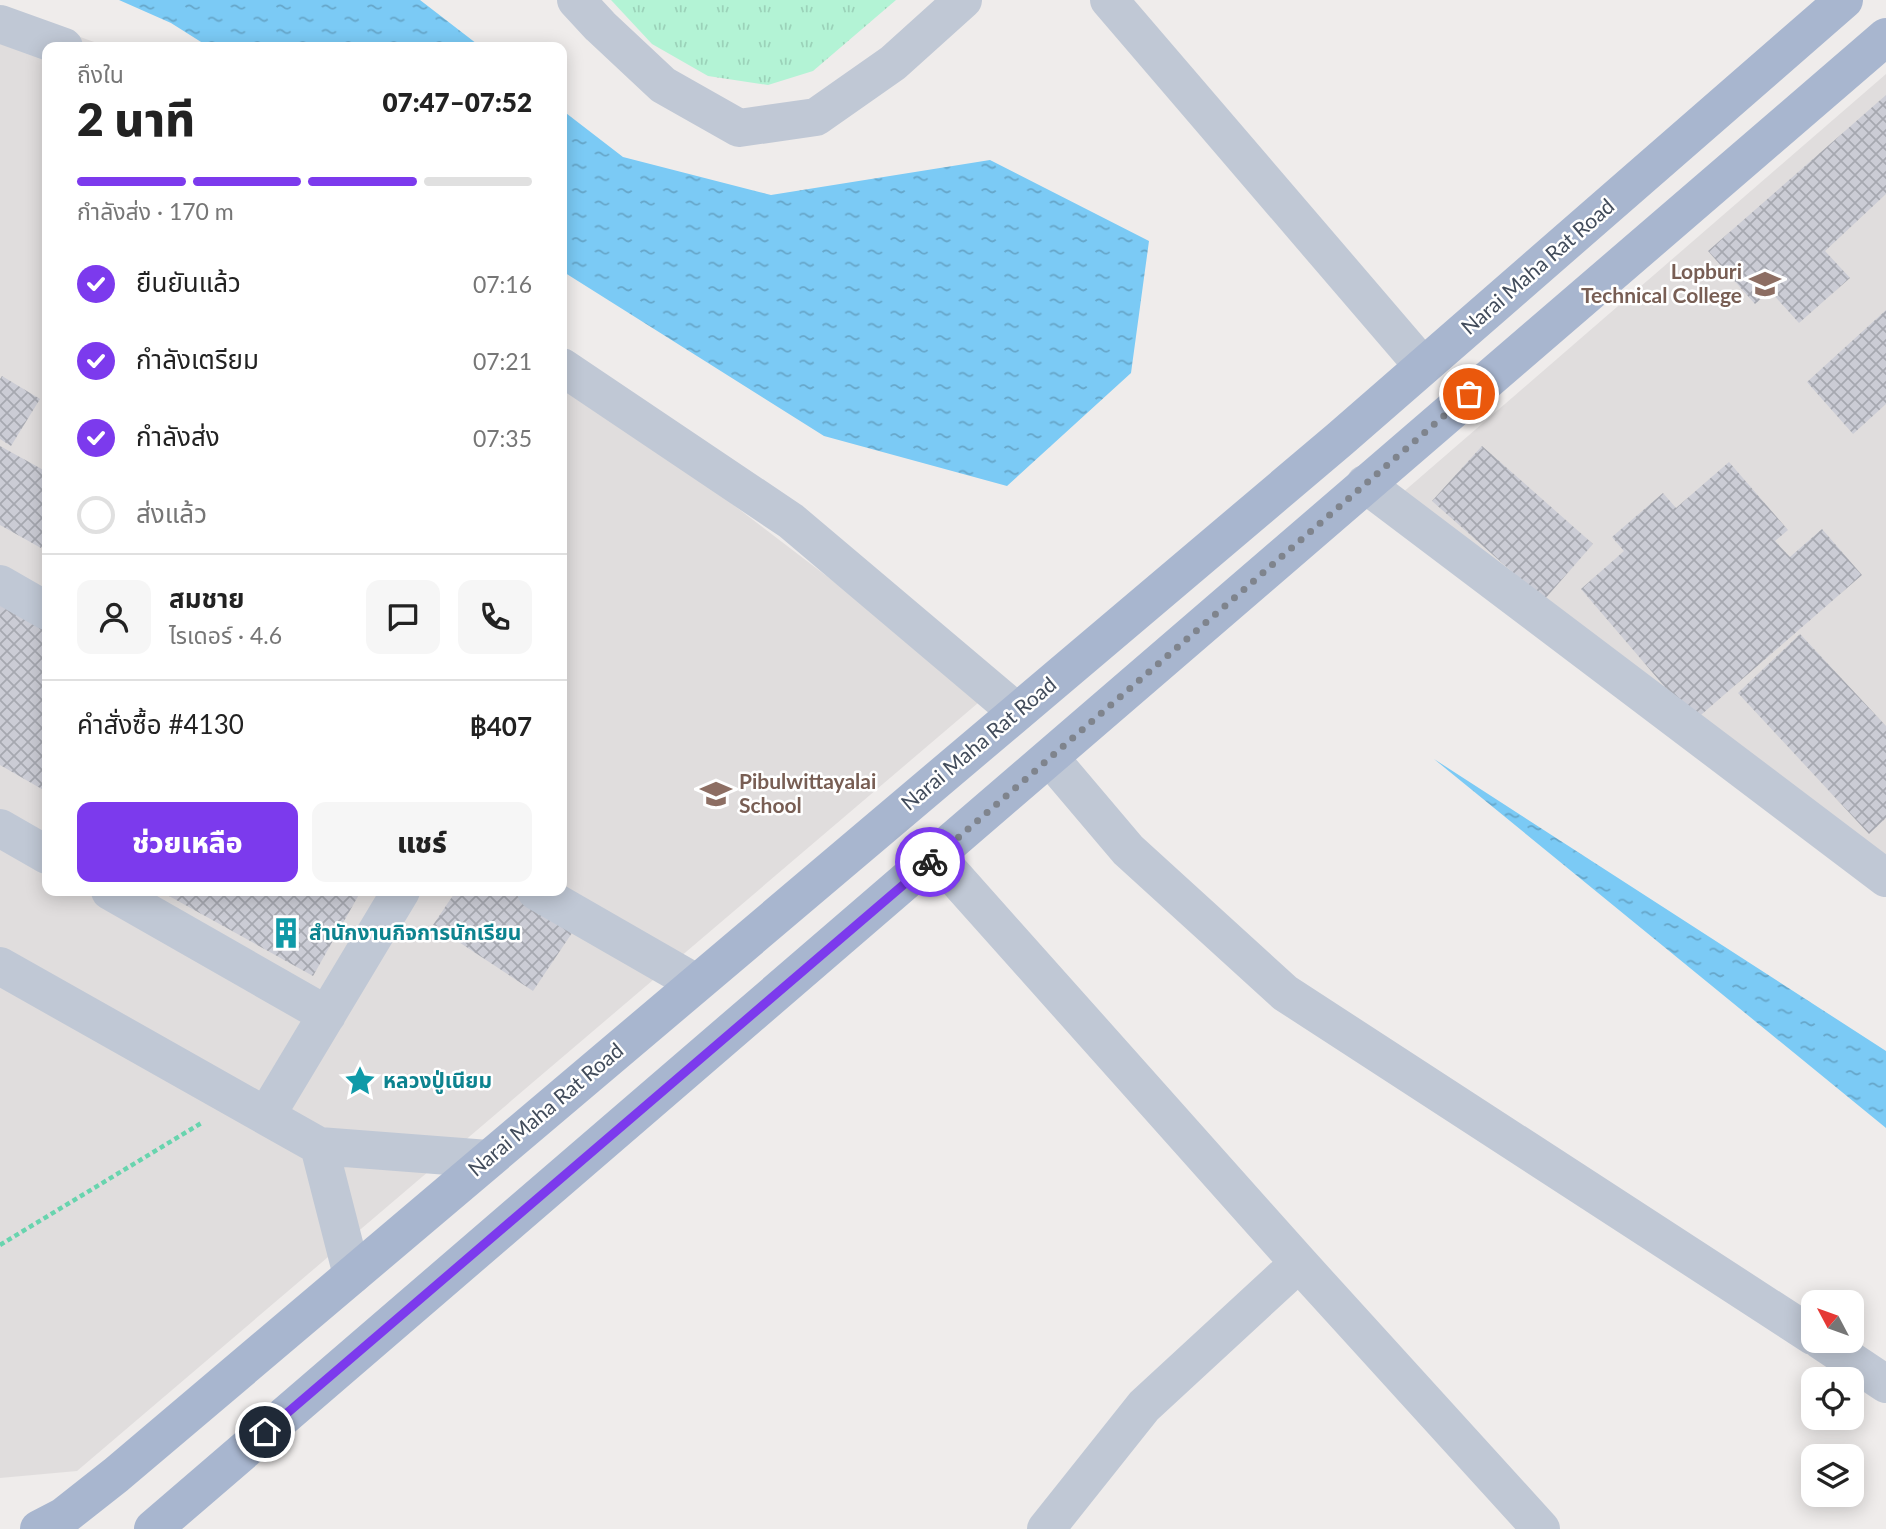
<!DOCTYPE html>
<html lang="th">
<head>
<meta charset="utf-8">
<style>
	body { margin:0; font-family:Lato,"Noto Sans Thai",sans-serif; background:#f6f6f6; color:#222; height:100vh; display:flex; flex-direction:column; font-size:26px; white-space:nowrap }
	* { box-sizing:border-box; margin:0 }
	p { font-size:23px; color:#767676 }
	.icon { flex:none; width:38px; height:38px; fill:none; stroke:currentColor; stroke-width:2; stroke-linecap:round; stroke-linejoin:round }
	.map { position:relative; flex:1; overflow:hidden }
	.details { position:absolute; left:42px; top:42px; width:525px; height:854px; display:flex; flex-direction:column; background:#fff; border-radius:14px; box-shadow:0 4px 18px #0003 }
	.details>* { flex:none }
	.needle { width:46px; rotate:311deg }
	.fabs { position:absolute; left:1801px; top:1290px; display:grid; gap:14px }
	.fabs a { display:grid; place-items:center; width:63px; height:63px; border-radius:14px; background:#fff; box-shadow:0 4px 18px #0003; font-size:35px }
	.pin { position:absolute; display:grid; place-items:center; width:60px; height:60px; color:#fff; margin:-30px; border:4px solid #fff; border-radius:50%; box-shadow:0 2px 7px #0007 }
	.courier { position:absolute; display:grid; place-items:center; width:70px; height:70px; margin:-35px; border:5px solid #7c3aed; border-radius:50%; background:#fff; color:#222; box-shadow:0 2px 9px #0007 }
	.headline em { font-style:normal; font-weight:800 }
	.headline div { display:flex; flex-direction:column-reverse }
	.headline { display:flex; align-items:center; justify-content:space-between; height:119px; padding:0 35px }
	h1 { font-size:46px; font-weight:800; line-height:52px }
	.bar { display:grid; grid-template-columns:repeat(4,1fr); gap:10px 7px; align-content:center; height:84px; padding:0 35px }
	.bar i { height:9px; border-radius:5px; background:#e0e0e0 }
	.bar .selected { background:#7c3aed }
	.bar p { grid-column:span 4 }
	.line { display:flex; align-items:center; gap:18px; padding:0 35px; border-top:2px solid #e0e0e0 }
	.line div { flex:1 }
	.round { display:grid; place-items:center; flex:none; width:74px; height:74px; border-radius:14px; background:#f6f6f6 }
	ol { padding:0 35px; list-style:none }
	li { display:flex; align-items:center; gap:21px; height:77px }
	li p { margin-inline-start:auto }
	li .icon { padding:7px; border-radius:50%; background:#7c3aed; color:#fff; stroke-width:4 }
	li:last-child { color:#767676 }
	li i { width:38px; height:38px; border:4px solid #e0e0e0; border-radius:50% }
	.action { display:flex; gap:14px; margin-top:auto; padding:14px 35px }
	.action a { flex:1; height:80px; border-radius:14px; background:#7c3aed; color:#fff; font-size:28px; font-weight:800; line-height:80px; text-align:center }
	.action a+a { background:#f6f6f6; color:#222 }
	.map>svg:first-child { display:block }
	.education { fill:#e0dddd }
	.grass { fill:url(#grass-tufts) }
	.water { fill:url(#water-ripples) }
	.building { fill:url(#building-cross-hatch) }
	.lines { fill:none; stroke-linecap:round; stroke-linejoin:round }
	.path { stroke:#68d4ae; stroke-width:4.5; stroke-dasharray:5 3.5; stroke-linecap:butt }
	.minor { stroke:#c0c8d5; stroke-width:38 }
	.major { stroke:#a8b6cf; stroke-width:38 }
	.done { stroke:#7f848d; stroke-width:7; stroke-dasharray:0 12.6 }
	.route { stroke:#7c3aed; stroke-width:9 }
	.labels { text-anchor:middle; stroke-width:5; stroke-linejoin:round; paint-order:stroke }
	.street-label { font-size:21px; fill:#424c5b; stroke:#fff }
	.education-label { font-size:21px; font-weight:bold; fill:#785e54; stroke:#fff; text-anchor:end }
	.culture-label { font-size:21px; font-weight:bold; fill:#0d838f; stroke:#fff; text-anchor:start }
</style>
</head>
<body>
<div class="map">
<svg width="1886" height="1529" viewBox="0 0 1886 1529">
	<defs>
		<pattern id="grass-tufts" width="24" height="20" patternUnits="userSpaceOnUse" patternTransform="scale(1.75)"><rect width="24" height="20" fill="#b3f3d5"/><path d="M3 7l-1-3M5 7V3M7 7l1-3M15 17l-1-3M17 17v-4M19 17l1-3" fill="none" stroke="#9bd2b9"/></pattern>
		<pattern id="water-ripples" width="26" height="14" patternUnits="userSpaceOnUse" patternTransform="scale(1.75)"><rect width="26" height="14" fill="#7bcaf5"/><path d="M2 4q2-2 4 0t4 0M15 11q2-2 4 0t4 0" fill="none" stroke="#66a6c9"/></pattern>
		<pattern id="building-cross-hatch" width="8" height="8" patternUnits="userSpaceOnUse" patternTransform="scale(1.75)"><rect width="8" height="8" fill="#cbccd5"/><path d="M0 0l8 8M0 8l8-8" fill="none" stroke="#a6a8b0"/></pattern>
	</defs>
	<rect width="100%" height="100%" fill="#efeceb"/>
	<path class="education" d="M 0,8 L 108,47 L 47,47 L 47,891 L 562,891 L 562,374 L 985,697 L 77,1471 L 0,1478 Z
		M 1886,74 L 1886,863 L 1401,494 Z"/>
	<path class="grass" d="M 611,0 L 896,0 L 813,71 L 768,85 L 708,76 L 652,44 Z"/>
	<path class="water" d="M 119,0 L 420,0 L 481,47 L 209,47 L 171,23 Z
		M 562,110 L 623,157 L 771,195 L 990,160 L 1149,241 L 1131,373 L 1007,486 L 824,436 L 562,271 Z
		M 1434,759 L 1886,1051 L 1886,1128 Z"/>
	<path class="building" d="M 1886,95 L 1886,194 L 1825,251 L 1850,278 L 1799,323 L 1770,291 L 1755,304 L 1708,251 Z
		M 1886,310 L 1886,404 L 1853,434 L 1807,382 Z
		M 2,376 L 40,399 L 11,446 L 0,439 L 0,379 Z
		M 0,446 L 47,472 L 47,537 L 41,548 L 0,525 Z
		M 1482,446 L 1593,544 L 1544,600 L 1432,501 Z
		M 1729,462 L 1788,530 L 1775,541 L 1790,557 L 1822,529 L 1862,575 L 1694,721 L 1581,589 L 1624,551 L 1612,537 L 1663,493 L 1676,508 Z
		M 0,598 L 47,624 L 47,792 L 0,765 Z
		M 1800,634 L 1886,726 L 1886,818 L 1869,834 L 1738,693 Z
		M 160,891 L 361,891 L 313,976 Z
		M 456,891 L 514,891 L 574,930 L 533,991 L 433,925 Z"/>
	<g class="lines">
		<path class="path" d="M 0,1245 L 203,1122"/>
		<path class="minor" d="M 576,0 L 600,26 L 663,85 L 739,128 L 816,117 L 893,63 L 963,0
			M 1109,0 L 1423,366
			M 0,24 L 64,47
			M 562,367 L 791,521 L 1017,712
			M 1365,484 L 1886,878
			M 0,584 L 47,611
			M 1050,758 L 1128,850 L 1285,993 L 1813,1336
			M 0,828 L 47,855
			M 936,856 L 1299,1263 L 1541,1529
			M 110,891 L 327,1015
			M 536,891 L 696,983
			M 0,966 L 319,1146
			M 266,1116 L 401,891
			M 352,1275 L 319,1146 L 488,1159
			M 1820,1340 L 1886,1384
			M 1046,1529 L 1144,1406 L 1299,1263"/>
		<path class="major" d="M 39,1529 L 64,1516 L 116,1475 L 1340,439 L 1844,0
			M 153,1529 L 1886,37"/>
	</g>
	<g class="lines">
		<path class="done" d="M 930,862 L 1469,394"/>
		<path class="route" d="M 265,1432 L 930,862"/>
	</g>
	<defs>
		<symbol id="university-bare" viewBox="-9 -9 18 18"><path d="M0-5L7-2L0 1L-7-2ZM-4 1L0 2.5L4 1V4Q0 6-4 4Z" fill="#8d6e63" stroke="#fff" stroke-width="2.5" paint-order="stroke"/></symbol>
		<symbol id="school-bare" viewBox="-9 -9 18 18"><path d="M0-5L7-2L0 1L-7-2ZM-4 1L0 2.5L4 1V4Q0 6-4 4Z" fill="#8d6e63" stroke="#fff" stroke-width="2.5" paint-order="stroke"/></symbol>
		<symbol id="building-bare" viewBox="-9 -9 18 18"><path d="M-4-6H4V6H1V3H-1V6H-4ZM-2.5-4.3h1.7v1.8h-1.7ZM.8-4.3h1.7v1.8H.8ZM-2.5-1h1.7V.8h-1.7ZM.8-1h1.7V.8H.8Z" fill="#0f9aa8" stroke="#fff" stroke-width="2.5" paint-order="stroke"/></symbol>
		<symbol id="sight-bare" viewBox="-9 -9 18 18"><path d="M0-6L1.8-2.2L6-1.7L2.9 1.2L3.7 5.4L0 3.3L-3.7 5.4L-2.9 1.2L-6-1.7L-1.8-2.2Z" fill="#0f9aa8" stroke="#fff" stroke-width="2.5" paint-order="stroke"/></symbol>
	</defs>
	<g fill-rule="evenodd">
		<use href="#university-bare" x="1743" y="262" width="44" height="44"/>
		<use href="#school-bare" x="694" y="772" width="44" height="44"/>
		<use href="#building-bare" x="264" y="911" width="44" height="44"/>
		<use href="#sight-bare" x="338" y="1059" width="44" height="44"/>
	</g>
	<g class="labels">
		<g class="street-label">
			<text transform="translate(1538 267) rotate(-41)" y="7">Narai Maha Rat Road</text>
			<text transform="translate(979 744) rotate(-40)" y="7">Narai Maha Rat Road</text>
			<text transform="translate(546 1110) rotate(-40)" y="7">Narai Maha Rat Road</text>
		</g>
		<g class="education-label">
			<text x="1742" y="279">Lopburi<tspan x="1742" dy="24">Technical College</tspan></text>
			<text x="739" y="789" text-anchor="start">Pibulwittayalai<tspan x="739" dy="24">School</tspan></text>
		</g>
		<g class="culture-label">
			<text x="309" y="940">สำนักงานกิจการนักเรียน</text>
			<text x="383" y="1088">หลวงปู่เนียม</text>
		</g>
	</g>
</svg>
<div class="fabs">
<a><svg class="needle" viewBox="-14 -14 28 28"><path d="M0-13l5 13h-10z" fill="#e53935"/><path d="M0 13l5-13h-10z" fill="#767676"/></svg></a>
<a><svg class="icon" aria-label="locate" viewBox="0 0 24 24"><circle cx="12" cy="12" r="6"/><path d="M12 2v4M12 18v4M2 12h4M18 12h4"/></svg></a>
<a><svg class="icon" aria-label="layers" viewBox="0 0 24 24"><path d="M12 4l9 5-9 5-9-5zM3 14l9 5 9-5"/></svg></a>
</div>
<div class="pin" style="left:1469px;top:394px;background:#ea580c"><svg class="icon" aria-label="bag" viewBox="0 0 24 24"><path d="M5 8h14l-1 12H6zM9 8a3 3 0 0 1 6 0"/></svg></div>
<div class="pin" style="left:265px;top:1432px;background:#1f2937"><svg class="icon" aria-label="home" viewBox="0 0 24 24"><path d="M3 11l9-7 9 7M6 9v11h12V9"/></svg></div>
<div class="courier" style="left:930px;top:862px"><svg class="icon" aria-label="bike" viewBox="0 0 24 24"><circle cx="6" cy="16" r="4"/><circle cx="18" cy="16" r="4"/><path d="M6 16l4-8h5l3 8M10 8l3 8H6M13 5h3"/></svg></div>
<section class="details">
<div class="headline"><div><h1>2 นาที</h1><p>ถึงใน</p></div><em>07:47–07:52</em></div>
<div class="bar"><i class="selected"></i><i class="selected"></i><i class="selected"></i><i></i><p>กำลังส่ง · 170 m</p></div>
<ol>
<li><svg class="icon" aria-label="check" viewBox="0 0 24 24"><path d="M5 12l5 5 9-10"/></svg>ยืนยันแล้ว<p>07:16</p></li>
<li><svg class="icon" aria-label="check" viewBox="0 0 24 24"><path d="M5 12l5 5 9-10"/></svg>กำลังเตรียม<p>07:21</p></li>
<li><svg class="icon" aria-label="check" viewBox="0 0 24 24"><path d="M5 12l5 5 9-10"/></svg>กำลังส่ง<p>07:35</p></li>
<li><i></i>ส่งแล้ว</li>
</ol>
<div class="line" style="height:126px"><a class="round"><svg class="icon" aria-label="person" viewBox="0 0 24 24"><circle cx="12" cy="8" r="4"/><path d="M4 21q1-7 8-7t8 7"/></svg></a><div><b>สมชาย</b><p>ไรเดอร์ · 4.6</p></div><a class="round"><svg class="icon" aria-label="chat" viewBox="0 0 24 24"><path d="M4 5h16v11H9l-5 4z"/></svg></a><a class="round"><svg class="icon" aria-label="phone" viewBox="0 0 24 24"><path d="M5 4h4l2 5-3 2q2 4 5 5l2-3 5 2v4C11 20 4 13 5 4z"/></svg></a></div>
<div class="line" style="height:91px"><div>คำสั่งซื้อ #4130</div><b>฿407</b></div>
<div class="action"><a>ช่วยเหลือ</a><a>แชร์</a></div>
</section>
</div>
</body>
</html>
